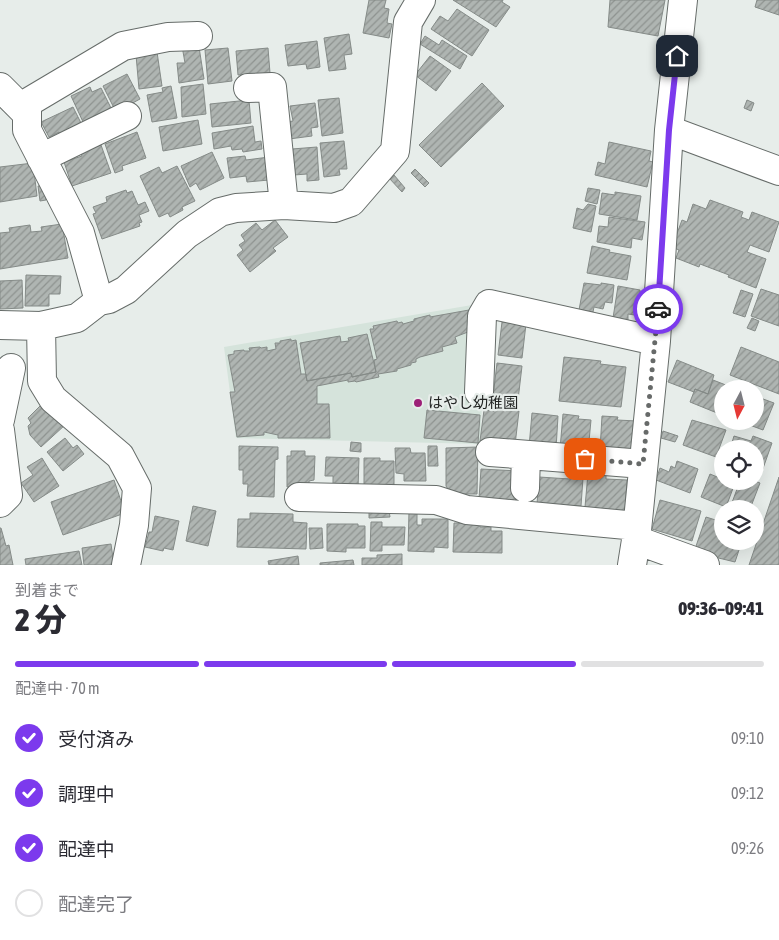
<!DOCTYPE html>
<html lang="ja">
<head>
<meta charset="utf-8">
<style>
	body { margin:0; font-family:"Asap Condensed","Noto Sans JP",sans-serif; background:#f7f7f7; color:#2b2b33; height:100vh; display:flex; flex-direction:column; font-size:19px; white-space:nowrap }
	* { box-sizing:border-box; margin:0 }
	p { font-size:16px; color:#7c7c81 }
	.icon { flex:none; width:28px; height:28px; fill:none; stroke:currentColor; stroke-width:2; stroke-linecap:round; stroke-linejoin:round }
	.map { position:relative; height:565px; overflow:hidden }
	.panel { display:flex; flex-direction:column; background:#fff; flex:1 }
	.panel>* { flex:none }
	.needle { width:32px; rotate:187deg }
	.controls { position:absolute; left:714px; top:380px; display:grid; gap:10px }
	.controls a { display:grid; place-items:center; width:50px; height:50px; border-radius:50%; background:#fff; box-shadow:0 5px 20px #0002; font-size:25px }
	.pin { position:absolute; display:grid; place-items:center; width:42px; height:42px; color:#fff; margin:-21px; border-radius:10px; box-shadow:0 2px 8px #0006 }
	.courier { position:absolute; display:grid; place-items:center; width:50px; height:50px; margin:-25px; border:4px solid #7c3aed; border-radius:50%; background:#fff; color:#222; box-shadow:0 1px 6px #0007 }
	.headline em { font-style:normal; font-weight:800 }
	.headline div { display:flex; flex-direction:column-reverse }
	.headline { display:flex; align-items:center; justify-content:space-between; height:85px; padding:0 15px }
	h1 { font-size:32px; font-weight:800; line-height:38px }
	.bar { display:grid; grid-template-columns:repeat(4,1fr); gap:8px 5px; align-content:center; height:60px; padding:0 15px }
	.bar i { height:6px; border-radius:4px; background:#e1e1e2 }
	.bar .on { background:#7c3aed }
	.bar p { grid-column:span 4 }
	ol { padding:0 15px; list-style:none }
	li { display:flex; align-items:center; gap:15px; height:55px }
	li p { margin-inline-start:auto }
	li .icon { padding:5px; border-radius:50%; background:#7c3aed; color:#fff; stroke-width:4 }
	li:last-child { color:#7c7c81 }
	li i { width:28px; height:28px; border:2px solid #e1e1e2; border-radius:50% }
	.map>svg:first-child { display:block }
	.built { fill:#d5e3db }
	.building { fill:url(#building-hatch); stroke:#858b88 }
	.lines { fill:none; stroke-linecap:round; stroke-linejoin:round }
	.minor-casing { stroke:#666c69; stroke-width:30 }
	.minor { stroke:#fff; stroke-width:28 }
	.done { stroke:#676a69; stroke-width:5; stroke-dasharray:0 9 }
	.route { stroke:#7c3aed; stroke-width:6 }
	.poi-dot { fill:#9c2077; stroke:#e7edea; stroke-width:2 }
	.labels { text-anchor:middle; stroke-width:4.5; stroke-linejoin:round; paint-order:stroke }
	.poi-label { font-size:15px; fill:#222423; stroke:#e7edea; text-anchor:start }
</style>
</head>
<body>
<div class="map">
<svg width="779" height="565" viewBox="0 0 779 565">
	<defs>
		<pattern id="building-hatch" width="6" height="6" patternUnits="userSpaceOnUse" patternTransform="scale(1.25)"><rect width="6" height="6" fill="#afb5b2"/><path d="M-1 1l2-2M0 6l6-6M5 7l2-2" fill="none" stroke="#8e9390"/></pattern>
	</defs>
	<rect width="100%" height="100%" fill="#e7edea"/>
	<path class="built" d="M 478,304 L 470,404 L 482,405 L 480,444 L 236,438 L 224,347 Z"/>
	<path class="building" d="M 369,0 L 386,0 L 384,8 L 389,9 L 387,23 L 392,24 L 389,38 L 363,33 Z
		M 453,0 L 503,0 L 502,2 L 510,7 L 496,27 Z
		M 610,0 L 665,0 L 658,36 L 608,27 Z
		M 757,0 L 779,0 L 779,15 L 755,7 Z
		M 457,9 L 489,30 L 472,56 L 431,29 L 440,16 L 448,21 Z
		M 349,34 L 352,54 L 344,55 L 346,69 L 329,71 L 324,38 Z
		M 425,36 L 439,45 L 442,40 L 467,56 L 460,69 L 420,44 Z
		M 317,41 L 320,67 L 307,69 L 306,64 L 288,66 L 285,45 Z
		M 182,46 L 199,47 L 204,79 L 179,83 L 177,63 L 185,63 Z
		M 228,48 L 232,81 L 208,84 L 205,50 Z
		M 268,48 L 270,73 L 238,75 L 236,51 Z
		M 157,52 L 162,86 L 139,89 L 136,55 Z
		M 430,56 L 451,71 L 436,91 L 415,75 Z
		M 127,74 L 140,99 L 116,112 L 103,86 Z
		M 482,83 L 504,106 L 441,167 L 419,145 Z
		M 203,84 L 206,114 L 182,117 L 181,87 Z
		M 171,86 L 177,118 L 152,122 L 147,95 L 163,92 L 162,88 Z
		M 90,87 L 92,92 L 101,88 L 112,110 L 84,124 L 71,96 Z
		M 339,98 L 343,133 L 322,136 L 318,100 Z
		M 249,100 L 251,123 L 212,127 L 210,104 Z
		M 747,100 L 754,103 L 751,111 L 744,108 Z
		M 315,103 L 318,127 L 311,128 L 312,136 L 289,139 L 287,122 L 293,121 L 290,106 Z
		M 73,107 L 82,125 L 62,139 L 59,132 L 49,137 L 41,122 Z
		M 198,120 L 202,144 L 163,151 L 159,127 Z
		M 253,126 L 255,142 L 261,141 L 262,149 L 243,152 L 242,149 L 232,150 L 231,146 L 214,149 L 212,133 Z
		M 137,132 L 146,158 L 122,166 L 123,170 L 115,173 L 105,144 Z
		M 344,141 L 347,169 L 339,169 L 340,175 L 324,177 L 320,143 Z
		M 609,142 L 651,151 L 649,161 L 653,162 L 647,187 L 595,175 L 598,162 L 605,164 Z
		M 101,145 L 111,173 L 72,186 L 64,162 L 82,156 L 80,152 Z
		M 317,147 L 319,180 L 307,181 L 307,174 L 294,175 L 292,149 Z
		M 212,152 L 224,178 L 200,190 L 196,183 L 190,187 L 181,166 Z
		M 245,156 L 246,160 L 269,157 L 269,180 L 247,182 L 246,176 L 230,178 L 227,158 Z
		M 33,163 L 37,196 L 0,202 L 0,167 Z
		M 177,166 L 195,201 L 182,207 L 183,210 L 170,217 L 168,213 L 159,217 L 140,176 L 159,167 L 162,173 Z
		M 415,169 L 429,183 L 425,187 L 411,173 Z
		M 394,175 L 405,188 L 402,192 L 389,178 Z
		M 43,185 L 46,200 L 40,201 L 38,186 Z
		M 588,188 L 600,190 L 597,204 L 585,201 Z
		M 126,190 L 127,193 L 132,191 L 138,205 L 145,202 L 149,211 L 139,215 L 142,222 L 139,223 L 140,226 L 102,239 L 93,214 L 96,213 L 93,207 L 107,202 L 106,197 Z
		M 615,192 L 641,196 L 637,220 L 599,214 L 602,193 L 615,195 Z
		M 710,200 L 743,212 L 741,217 L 749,220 L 752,212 L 779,222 L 769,252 L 750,245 L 747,252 L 766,259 L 756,288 L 728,277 L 729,275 L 700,264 L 699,267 L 676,258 L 679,250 L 672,247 L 682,220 L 687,222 L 693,204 L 706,209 Z
		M 588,204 L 596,206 L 591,232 L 573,228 L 577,208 L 583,210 Z
		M 609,217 L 645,222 L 642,240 L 632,238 L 631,248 L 597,242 L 599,226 L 608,227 Z
		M 275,220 L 288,237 L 273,248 L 276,251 L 250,272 L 237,255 L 243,250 L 239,245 L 245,241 L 241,235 L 256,223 L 262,230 Z
		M 62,224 L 68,258 L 0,269 L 0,233 L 10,232 L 9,228 L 30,225 L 31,232 L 42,231 L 41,227 Z
		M 592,246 L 610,250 L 609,252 L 631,256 L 627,280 L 587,273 Z
		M 26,275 L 61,276 L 60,294 L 49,294 L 49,306 L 25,306 Z
		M 22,280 L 23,308 L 0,309 L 0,281 Z
		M 584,283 L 601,285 L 601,283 L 614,285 L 612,303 L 605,302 L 603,309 L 594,307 L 593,312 L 579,310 Z
		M 618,286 L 640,290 L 640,293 L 647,294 L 644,309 L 642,309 L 641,316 L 628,314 L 628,320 L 613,318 Z
		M 761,289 L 779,295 L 779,326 L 751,316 Z
		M 741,290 L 753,294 L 745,317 L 733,313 Z
		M 469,310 L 473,330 L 455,337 L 457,343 L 442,347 L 443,351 L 420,357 L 416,359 L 416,362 L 411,363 L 411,365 L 397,369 L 397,371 L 378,374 L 379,377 L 356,382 L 355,381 L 348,382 L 348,380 L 317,386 L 317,404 L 329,404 L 330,438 L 278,438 L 278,435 L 264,432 L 264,435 L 237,437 L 230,392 L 235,392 L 228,355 L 234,354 L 234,351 L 244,350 L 244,351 L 250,351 L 249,348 L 260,347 L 261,348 L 267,347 L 267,351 L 276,349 L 275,343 L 280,343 L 280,341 L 291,339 L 291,341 L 296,340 L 301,374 L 306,374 L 307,381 L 351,373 L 352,377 L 376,372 L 374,360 L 377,359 L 370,329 L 374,329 L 373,326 L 397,321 L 398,323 L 402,322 L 403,324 L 414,321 L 414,319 L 430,315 L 430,317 Z
		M 752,318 L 759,321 L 755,331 L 747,328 Z
		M 502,322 L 526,324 L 522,358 L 498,355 Z
		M 367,334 L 376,372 L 352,377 L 351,373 L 307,381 L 300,343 L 340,336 L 341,342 L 349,341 L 348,338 Z
		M 741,347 L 779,362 L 779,394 L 730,375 Z
		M 564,357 L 601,361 L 600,364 L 626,367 L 621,407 L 559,401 Z
		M 677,360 L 714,375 L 708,394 L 695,389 L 694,392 L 668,382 Z
		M 497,363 L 522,366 L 518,400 L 493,397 Z
		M 713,380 L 736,389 L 722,389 L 722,415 L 690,402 L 695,389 L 708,394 Z
		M 755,396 L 774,403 L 763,430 L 739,421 L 755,421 Z
		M 44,402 L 65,425 L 41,447 L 30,435 L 28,426 L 31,423 L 28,418 Z
		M 495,408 L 519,411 L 515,445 L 480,441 L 484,410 L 494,411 Z
		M 427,410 L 480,415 L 478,443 L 424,438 Z
		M 532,413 L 558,416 L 556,449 L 529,447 Z
		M 563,414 L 579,416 L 578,419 L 591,420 L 588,452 L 560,449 Z
		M 602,416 L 618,417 L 617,420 L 637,421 L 634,453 L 600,450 Z
		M 692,420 L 726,430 L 716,457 L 683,445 Z
		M 663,431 L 678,436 L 675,442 L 661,438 Z
		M 734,436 L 751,441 L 753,436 L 772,443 L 761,474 L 755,472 L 755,449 L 730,449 Z
		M 65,438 L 73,448 L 77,445 L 84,454 L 63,471 L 47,452 Z
		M 351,442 L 361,443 L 361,452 L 350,451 Z
		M 239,446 L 278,447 L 278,459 L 275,460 L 274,497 L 247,496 L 248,484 L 243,484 L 243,470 L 239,470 Z
		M 428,446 L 437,446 L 438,466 L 428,466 Z
		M 478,447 L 477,494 L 451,494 L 446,486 L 446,448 Z
		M 395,448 L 410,448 L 411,453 L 425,453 L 426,481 L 404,481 L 404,474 L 396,473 Z
		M 291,451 L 305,451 L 305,456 L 315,456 L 314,480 L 309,481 L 309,488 L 287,487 L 287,456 L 291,456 Z
		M 326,457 L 359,458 L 358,489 L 333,489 L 333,476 L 325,476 Z
		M 42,458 L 59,486 L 34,502 L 21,483 L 33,475 L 27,467 Z
		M 364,458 L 380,458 L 380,461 L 394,461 L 394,488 L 364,488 Z
		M 677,461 L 698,469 L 690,493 L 656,480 L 660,468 L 669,472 L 671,466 L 675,468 Z
		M 481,469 L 518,471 L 516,501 L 479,499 Z
		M 588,473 L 606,475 L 606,479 L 627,480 L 625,511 L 585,507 Z
		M 710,474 L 722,479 L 722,481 L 735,483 L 726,507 L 701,497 Z
		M 539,477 L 570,479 L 570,477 L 583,478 L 581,506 L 537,504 Z
		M 779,477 L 779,565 L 749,565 Z
		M 114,480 L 125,513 L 63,535 L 51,502 Z
		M 740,481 L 755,481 L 760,483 L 750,509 L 730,508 Z
		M 660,500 L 701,511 L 692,541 L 652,529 Z
		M 193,506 L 216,511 L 208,546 L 186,541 Z
		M 369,510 L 389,510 L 390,517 L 369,518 Z
		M 409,511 L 417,512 L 417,525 L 422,525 L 422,519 L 448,519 L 448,548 L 434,547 L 434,552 L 408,551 Z
		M 250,513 L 293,514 L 293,522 L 307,523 L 306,549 L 237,547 L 238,519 L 250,519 Z
		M 155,516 L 179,521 L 173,550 L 164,548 L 163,551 L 145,547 L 149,532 L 152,532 Z
		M 706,517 L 722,522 L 722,541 L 742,541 L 735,562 L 694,552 Z
		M 371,522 L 382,522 L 382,527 L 405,527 L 404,545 L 382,545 L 382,551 L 370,551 Z
		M 454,523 L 480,523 L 480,527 L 491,527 L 491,531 L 502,531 L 502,553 L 453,552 Z
		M 327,524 L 358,524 L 358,526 L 365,526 L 365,548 L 346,548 L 346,552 L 327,551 Z
		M 0,528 L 1,528 L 6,546 L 9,545 L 13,565 L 0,565 Z
		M 309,528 L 322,528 L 323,548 L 310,549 Z
		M 111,544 L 114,565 L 84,565 L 82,548 Z
		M 79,551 L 82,565 L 26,565 L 25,559 Z
		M 402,554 L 402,565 L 362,565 L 362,558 L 377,558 L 377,555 Z
		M 298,556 L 299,565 L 269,565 L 268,561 Z
		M 353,560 L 354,565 L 320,565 L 320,563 Z"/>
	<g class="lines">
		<defs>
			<path id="minor" d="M 0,87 L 26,113
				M 248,88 L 272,87 L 284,205
				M 669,130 L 779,171
				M 41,158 L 127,116
				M 99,301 L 80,233 L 27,130 L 27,103 L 123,46 L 168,37 L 198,36
				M 0,325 L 41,326 L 77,318 L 99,301 L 109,299 L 126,290 L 187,234 L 220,212 L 236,208 L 284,205 L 334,208 L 351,202 L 395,151 L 408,22 L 421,0
				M 41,326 L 42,381 L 53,399 L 120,456 L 137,488 L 134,525 L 126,565
				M 479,392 L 482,316 L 489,304 L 656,341
				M 0,420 L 11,368
				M 0,430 L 8,495 L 0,503
				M 490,452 L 643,464
				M 525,488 L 526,455
				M 299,497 L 436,500 L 467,510 L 637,526
				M 636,540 L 705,565
				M 632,565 L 636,540 L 656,341 L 669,130 L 683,0"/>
		</defs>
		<use href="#minor" class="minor-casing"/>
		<use href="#minor" class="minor"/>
	</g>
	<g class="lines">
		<path class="done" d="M 585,459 L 643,464 L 658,309"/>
		<path class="route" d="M 658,309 L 669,130 L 677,56"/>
	</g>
	<circle class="poi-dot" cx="418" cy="403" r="5"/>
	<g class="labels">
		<g class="poi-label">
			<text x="428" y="408">はやし幼稚園</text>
		</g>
	</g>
</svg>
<div class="controls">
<a><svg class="needle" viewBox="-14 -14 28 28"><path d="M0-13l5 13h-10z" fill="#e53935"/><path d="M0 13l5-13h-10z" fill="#7c7c81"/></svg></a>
<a><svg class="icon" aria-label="locate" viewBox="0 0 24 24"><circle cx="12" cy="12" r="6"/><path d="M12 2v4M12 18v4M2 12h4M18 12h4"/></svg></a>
<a><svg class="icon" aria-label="layers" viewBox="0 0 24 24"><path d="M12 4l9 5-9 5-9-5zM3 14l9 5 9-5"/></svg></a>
</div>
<div class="pin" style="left:585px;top:459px;background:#ea580c"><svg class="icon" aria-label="bag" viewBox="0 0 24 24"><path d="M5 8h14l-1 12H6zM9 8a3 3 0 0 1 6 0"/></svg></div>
<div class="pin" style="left:677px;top:56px;background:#1f2937"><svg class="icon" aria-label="home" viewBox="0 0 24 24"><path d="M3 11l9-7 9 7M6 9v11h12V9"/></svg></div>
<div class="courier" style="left:658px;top:309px"><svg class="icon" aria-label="car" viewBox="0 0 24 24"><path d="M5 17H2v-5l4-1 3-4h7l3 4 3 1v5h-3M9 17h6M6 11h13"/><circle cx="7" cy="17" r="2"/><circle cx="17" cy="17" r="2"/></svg></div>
</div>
<section class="panel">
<div class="headline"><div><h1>2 分</h1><p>到着まで</p></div><em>09:36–09:41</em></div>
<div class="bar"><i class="on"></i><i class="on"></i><i class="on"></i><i></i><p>配達中 · 70 m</p></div>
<ol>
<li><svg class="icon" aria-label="check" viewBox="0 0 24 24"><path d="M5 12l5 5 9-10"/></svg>受付済み<p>09:10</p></li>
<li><svg class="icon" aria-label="check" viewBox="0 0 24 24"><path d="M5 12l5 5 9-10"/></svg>調理中<p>09:12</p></li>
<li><svg class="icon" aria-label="check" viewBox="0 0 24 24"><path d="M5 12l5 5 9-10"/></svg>配達中<p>09:26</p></li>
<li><i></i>配達完了</li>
</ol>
</section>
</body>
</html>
